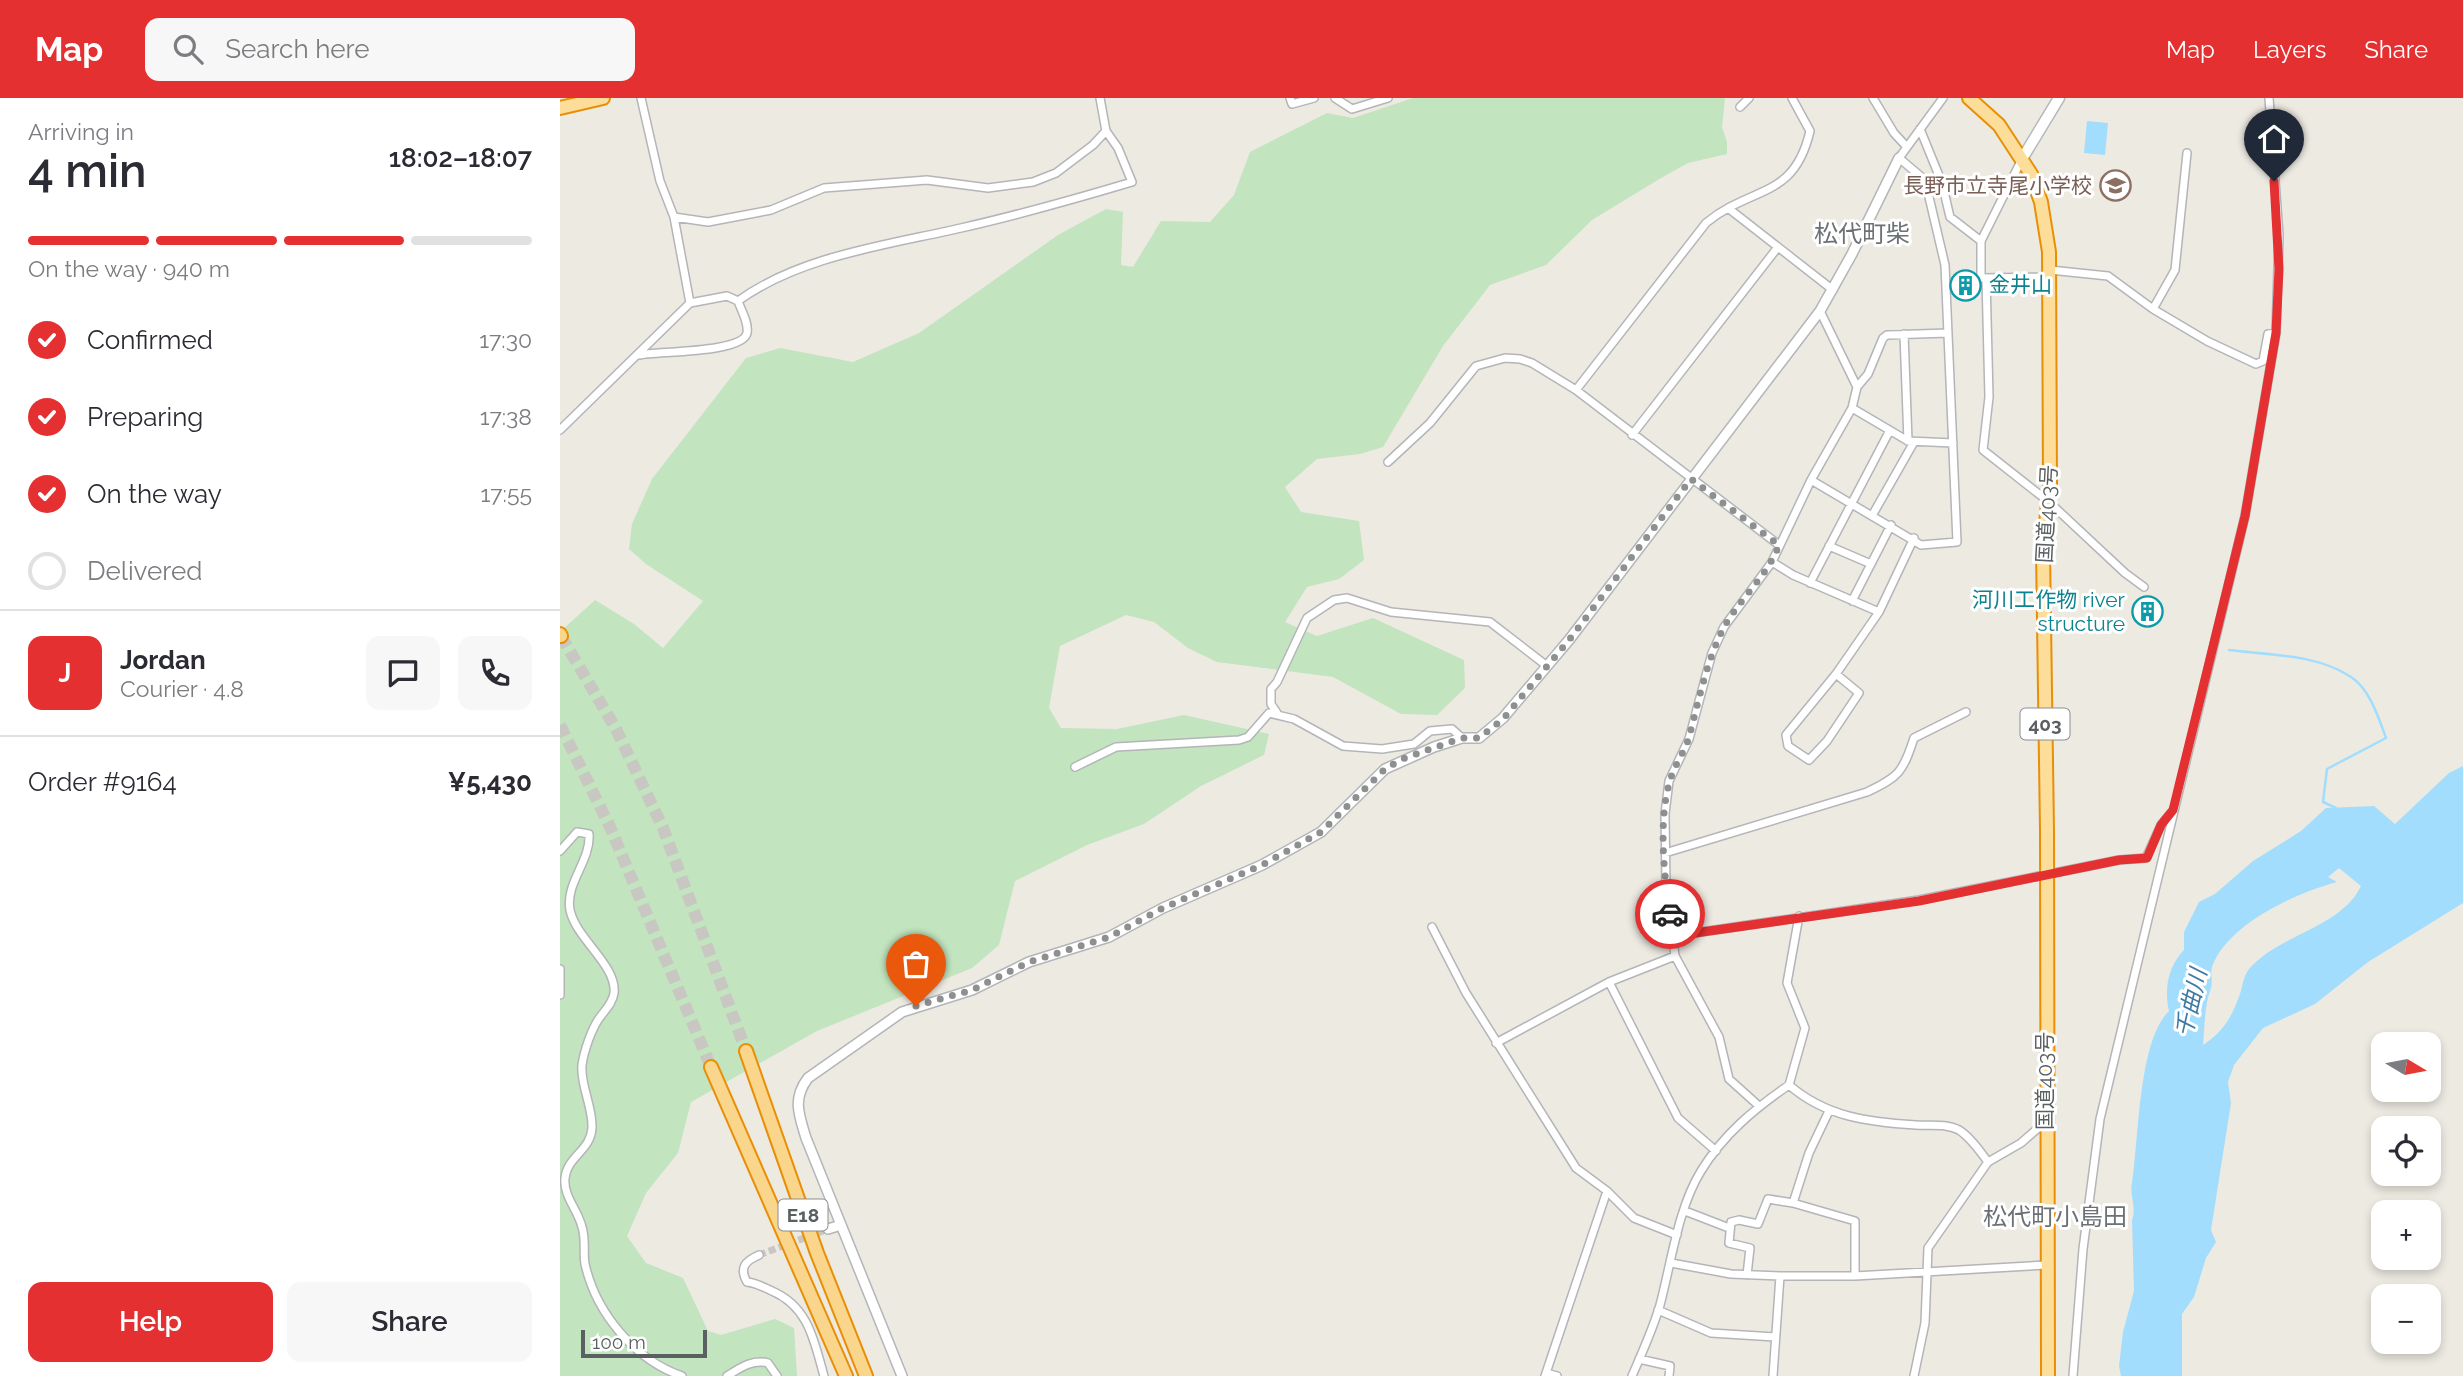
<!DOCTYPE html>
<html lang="en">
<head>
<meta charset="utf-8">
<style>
	body { margin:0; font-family:Raleway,"Noto Sans JP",sans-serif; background:#f7f7f7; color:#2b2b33; height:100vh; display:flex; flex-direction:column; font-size:26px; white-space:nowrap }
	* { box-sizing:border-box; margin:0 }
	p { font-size:23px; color:#7c7c81 }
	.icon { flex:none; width:38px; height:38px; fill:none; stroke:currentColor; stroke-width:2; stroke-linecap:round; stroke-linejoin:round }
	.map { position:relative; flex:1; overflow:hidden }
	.sheet { display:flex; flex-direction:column; background:#fff; width:560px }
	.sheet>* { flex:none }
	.needle { width:46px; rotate:100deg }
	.fabs { position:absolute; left:1811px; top:934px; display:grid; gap:14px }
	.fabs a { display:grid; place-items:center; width:70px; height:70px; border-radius:14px; background:#fff; box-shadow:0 4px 10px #0003; font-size:35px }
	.scale { position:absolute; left:21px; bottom:18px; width:126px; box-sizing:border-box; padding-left:7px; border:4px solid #5a5f62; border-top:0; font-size:19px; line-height:24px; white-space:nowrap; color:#5a5f62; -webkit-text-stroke:5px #fff; paint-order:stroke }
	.pin { position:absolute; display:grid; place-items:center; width:60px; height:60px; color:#fff; margin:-72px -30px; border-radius:50% 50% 50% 0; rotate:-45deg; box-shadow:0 0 7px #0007 }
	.pin .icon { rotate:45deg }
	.courier { position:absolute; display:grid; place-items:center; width:70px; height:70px; margin:-35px; border:5px solid #e43031; border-radius:50%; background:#fff; color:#222; box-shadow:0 2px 9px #0007 }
	.summary em { font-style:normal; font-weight:600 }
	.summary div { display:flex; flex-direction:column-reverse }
	.summary { display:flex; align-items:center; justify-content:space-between; height:119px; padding:0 28px }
	h1 { font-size:46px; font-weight:600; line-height:52px }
	.bar { display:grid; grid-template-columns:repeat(4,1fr); gap:10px 7px; align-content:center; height:84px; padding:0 28px }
	.bar i { height:9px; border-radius:5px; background:#e1e1e2 }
	.bar .on { background:#e43031 }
	.bar p { grid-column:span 4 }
	.line { display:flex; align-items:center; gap:18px; padding:0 28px; border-top:2px solid #e1e1e2 }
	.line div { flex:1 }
	.round { display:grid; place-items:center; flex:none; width:74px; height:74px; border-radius:14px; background:#f7f7f7 }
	ol { padding:0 28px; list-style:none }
	li { display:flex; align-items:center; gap:21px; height:77px }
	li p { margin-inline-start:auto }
	li .icon { padding:7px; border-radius:50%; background:#e43031; color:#fff; stroke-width:4 }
	li:last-child { color:#7c7c81 }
	li i { width:38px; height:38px; border:4px solid #e1e1e2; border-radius:50% }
	.primary-button { display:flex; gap:14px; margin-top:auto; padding:14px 28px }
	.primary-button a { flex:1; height:80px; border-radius:14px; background:#e43031; color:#fff; font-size:28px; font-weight:600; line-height:80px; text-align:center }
	.primary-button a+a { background:#f7f7f7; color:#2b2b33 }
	header { display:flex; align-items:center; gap:42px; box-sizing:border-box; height:98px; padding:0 35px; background:#e43031; color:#fff }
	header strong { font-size:33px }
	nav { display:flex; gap:38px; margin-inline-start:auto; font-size:24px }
	.search { width:490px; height:63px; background:#f7f7f7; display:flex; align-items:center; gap:18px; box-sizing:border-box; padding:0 24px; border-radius:14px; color:#7c7c81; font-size:26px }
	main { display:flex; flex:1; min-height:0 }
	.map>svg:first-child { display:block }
	.green { fill:#c2e4bf }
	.water { fill:#a2ddfd; fill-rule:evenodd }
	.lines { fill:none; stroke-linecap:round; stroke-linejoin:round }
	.stream { stroke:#a2ddfd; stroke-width:2.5 }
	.minor-tunnel { stroke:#c8c7c2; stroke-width:7; stroke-dasharray:7 3.5; stroke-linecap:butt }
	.motorway-tunnel { stroke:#c8c7c2; stroke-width:12; stroke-dasharray:12 6; stroke-linecap:butt }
	.minor-casing { stroke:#b3b5b9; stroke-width:10 }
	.tertiary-casing { stroke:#b3b5b9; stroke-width:12 }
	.secondary-casing { stroke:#b4b7bc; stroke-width:13 }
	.trunk-casing { stroke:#e98f06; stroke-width:16 }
	.motorway-casing { stroke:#e98f06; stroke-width:16 }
	.minor { stroke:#fff; stroke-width:7 }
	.tertiary { stroke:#fff; stroke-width:9 }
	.secondary { stroke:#fff; stroke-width:10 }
	.trunk { stroke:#fcde9a; stroke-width:12 }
	.motorway { stroke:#fad58c; stroke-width:12 }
	.done { stroke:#8d908f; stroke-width:7; stroke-dasharray:0 12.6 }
	.route { stroke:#e43031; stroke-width:9 }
	.labels { text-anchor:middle; stroke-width:6; stroke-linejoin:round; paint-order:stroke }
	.shield { fill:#fff; stroke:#8c8f91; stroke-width:2 }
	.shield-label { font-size:19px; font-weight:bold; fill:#5a5f62 }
	.education-label { font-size:21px; fill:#785e54; stroke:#fff; text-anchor:end }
	.culture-label { font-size:21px; fill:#0d838f; stroke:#fff; text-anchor:start }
	.street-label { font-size:21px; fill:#5a5f62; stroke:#fff }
	.water-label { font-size:23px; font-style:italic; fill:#3d79a5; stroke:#fff }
	.quarter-label { font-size:24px; fill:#6b7174; stroke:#fff }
</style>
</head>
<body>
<header>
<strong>Map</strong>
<div class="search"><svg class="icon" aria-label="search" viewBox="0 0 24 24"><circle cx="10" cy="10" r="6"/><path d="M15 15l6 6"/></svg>Search here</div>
<nav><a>Map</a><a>Layers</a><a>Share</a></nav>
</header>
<main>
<section class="sheet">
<div class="summary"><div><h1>4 min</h1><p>Arriving in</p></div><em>18:02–18:07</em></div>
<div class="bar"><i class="on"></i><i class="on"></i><i class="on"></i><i></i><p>On the way · 940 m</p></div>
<ol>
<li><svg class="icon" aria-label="check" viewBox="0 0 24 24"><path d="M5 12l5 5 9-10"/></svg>Confirmed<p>17:30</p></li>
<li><svg class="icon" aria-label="check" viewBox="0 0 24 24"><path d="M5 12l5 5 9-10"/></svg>Preparing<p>17:38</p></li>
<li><svg class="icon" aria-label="check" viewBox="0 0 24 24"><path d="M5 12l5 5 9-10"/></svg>On the way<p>17:55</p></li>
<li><i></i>Delivered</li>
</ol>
<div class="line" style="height:126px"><b class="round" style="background:#e43031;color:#fff">J</b><div><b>Jordan</b><p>Courier · 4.8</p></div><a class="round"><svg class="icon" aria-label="chat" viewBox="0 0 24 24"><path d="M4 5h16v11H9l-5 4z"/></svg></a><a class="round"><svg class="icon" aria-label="phone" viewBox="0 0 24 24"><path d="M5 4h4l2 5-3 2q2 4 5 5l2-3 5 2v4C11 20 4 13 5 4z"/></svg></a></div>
<div class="line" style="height:91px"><div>Order #9164</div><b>¥5,430</b></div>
<div class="primary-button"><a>Help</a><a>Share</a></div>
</section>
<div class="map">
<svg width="1903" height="1278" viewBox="0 0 1903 1278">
	<rect width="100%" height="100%" fill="#edeae2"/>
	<path class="green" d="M 853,0 L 1165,0 L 1162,29 L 1167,44 L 1167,56 L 1128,65 L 1101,80 L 1032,122 L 986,167 L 930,187 L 883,248 L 823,349 L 800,356 L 757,361 L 725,389 L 741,414 L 799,423 L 804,462 L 779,481 L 747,489 L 725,524 L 757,538 L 813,520 L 904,562 L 905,590 L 877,617 L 841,616 L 773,579 L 657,564 L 628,550 L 594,524 L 566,517 L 500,548 L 489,610 L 501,630 L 557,631 L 624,617 L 709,636 L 704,657 L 641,688 L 584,726 L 527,747 L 455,783 L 439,847 L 412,870 L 257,933 L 131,1004 L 118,1055 L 86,1095 L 67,1138 L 86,1165 L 123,1180 L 148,1233 L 161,1237 L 215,1221 L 234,1230 L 237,1278 L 0,1278 L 0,534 L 35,502 L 74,526 L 103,550 L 143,503 L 86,466 L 69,451 L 72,426 L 92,381 L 186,260 L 220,250 L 293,264 L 359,235 L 498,137 L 546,111 L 563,114 L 561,167 L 573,169 L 601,123 L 650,124 L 674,97 L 690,54 L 767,15 L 793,20 Z"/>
	<path class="water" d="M 1527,23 L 1548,25 L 1545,57 L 1524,55 Z
		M 1903,668 L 1903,805 L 1808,864 L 1755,906 L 1703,930 L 1674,967 L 1668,984 L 1671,1005 L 1651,1132 L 1656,1144 L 1646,1160 L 1634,1199 L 1622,1216 L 1622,1278 L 1561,1278 L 1559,1268 L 1563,1234 L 1574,1193 L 1572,1122 C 1577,1109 1569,1097 1572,1085 C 1579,1042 1578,943 1609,913 C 1604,891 1608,868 1624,852 L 1624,834 L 1639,804 L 1655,796 L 1693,763 L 1741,733 L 1766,710 L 1814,708 L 1835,726 L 1889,675 ZM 1779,770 L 1801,788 C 1781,830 1719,836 1689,871 C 1683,879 1683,887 1680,896 C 1672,919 1663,934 1643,947 C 1645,926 1644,909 1651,890 C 1653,883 1650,876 1652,869 C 1667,826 1736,795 1777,784 L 1768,779 Z"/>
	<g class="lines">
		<path class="stream" d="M 1669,552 C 1709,557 1757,556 1791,579 C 1810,591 1819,621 1826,640 L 1767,671 L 1763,704 L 1776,710"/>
		<path class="minor-tunnel" d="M 199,1157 L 268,1131"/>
		<path class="motorway-tunnel" d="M 1,538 L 56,631 L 103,730 L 186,953
			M 0,627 L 50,729 L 151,969"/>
		<defs>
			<path id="minor" d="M 81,0 L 100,83 L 114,119 L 130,205
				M 730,0 L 732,6 L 754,0
				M 775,0 L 792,11 L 828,0
				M 1313,0 L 1334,35 L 1346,48
				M 1180,9 L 1189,0
				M 1360,31 L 1382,85 L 1390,119 L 1421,143
				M 1462,61 L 1421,143 L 1421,180 L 1490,179
				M 1168,110 L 1273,192
				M 114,119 L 148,124 L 211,112 L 264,90 L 367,82 L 428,90 L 473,84 L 496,75 L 533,47 L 546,33
				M 1490,172 L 1548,178 L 1593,211 L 1615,172 L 1627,55
				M 1426,180 L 1429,299 L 1423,352 L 1489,404 L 1565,475 L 1584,489
				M 1593,211 L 1647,243 L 1696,266 L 1703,263 L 1708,236 L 1716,235
				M 1260,213 L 1297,289
				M 1344,236 L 1348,343
				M 79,257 C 99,253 183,255 187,235 C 189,225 181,212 178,203
				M 1016,292 L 1146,125 C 1192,87 1234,102 1250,33 L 1232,0
				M 1292,310 L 1348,343 L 1393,345
				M 0,332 L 130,205 L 167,198 L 178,203 C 240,158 327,147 401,130 C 458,117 515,101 572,84 L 558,50 L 546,33 L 540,0
				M 1072,337 L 1218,149
				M 828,364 L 870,325 L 916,268 L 945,260 L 960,261 L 972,265 L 1016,292 L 1219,447
				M 1251,382 L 1361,447 L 1397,444 L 1385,167 L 1365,82 L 1339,60 L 1383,0
				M 1313,416 L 1354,344
				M 1269,448 L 1311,466
				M 1212,464 L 1233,477 L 1319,514 L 1276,576 L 1226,637 L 1228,648 L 1249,662 L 1267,643 L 1299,595 L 1276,576
				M 1250,485 L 1329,334
				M 1292,503 L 1331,427
				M 1319,514 L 1354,440
				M 717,615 L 711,606 L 711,591 L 717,584 L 747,520 L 774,502 L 787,500 L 831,514 L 930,524 L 987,568
				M 515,669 L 556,649 L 679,642 L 688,639 L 709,615 L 734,621 L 783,648 L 822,651 L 854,646 L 870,633 L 892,631 L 902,640
				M 0,753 L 17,734 L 29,736 C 31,763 5,785 10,812 C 16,841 57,867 54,895 C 53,905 44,913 38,922 C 31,933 24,953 22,967 C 20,987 33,1009 32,1030 C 31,1052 7,1059 5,1080 C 3,1098 18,1112 22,1129 C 26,1141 23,1154 25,1166 C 36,1215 75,1262 122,1278
				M 1105,755 L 1307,694 C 1339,679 1343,674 1354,640 L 1406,614
				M 872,829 L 906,895 L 1016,1070 L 1047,1093 L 1074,1120 L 1117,1137
				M 1114,838 L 1359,802 L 1559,762 L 1586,760 L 1601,727 L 1611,715
				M 0,871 L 0,897
				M 1049,884 L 1118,1020 L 1156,1053
				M 936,945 L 1049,884 L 1115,858
				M 1229,987 L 1245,930 L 1227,885 L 1239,818
				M 1199,1008 L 1169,981 L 1159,939 L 1115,858 L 1106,786 L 1105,716 L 1109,683 L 1129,641 L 1152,555 L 1164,529 L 1212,464 L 1251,382 L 1292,310 L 1297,289 L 1308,276 L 1323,240 L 1327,237 L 1388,235
				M 1269,1013 L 1249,1055 L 1233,1105 L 1295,1123 L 1295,1178
				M 1125,1113 L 1169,1130
				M 199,1157 C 185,1163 179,1170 187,1184 C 196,1185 204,1189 212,1193 C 249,1209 254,1243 264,1278
				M 1111,1165 L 1171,1176 L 1220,1178 L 1295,1178 L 1486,1167
				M 1187,1177 L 1190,1150 L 1169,1145 L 1171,1124 L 1179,1122 L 1198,1126 L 1208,1101 L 1233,1105
				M 1098,1212 L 1151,1235 L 1215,1239
				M 1079,1261 L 1110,1268 L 1109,1278
				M 986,1275 L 997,1278
				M 167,1278 C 180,1270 192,1261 208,1265 L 217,1278
				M 985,1278 L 1047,1093
				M 1072,1278 C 1082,1255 1093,1231 1100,1207 C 1111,1166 1118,1110 1141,1073 C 1163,1037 1194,1011 1229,987 C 1266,1019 1308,1024 1356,1027 C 1370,1028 1386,1025 1399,1032 C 1410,1039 1420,1053 1428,1064
				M 1213,1278 L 1220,1178
				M 1354,1278 L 1365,1225 L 1368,1150 L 1428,1064 L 1461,1045 L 1485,1024
				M 1513,1278 L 1523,1151 L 1540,1021 L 1685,418 L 1716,235 L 1719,137 L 1709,0"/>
			<path id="tertiary" d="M 268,1131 L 281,1127
				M 342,1278 L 246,1040 C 239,1017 232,1001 248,980 L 342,914 L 412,892 L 469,864 L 549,839 L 603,810 L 702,767 L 761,734 L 825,671 L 874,649 L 902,640 L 919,640 L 943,620 L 1009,542 L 1260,213 L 1292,156 L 1339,60"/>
			<path id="secondary" d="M 1462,61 L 1499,0"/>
			<path id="trunk" d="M 1409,0 L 1439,27 L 1471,76 L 1481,104 L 1489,154 L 1490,387 L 1483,453 L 1487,733 L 1488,1278
				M 0,10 L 43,0"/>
			<path id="motorway" d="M 0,536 L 1,538
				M 186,953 L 257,1155 L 306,1278
				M 151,969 L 286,1278"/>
		</defs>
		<use href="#minor" class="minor-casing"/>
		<use href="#tertiary" class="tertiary-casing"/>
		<use href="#secondary" class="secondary-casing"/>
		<use href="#trunk" class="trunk-casing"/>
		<use href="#motorway" class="motorway-casing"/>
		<use href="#minor" class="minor"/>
		<use href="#tertiary" class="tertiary"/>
		<use href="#secondary" class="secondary"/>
		<use href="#trunk" class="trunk"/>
		<use href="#motorway" class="motorway"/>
	</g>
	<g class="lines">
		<path class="done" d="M 356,908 L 412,892 L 469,864 L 549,839 L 603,810 L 702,767 L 761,734 L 825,671 L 842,661 L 902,640 L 919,640 L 943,621 L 1009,542 L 1131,381 L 1219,447 C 1207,479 1179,501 1163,531 C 1146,565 1139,602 1129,639 C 1125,654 1114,667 1110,683 C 1098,720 1104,779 1110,816"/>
		<path class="route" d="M 1110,816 L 1114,838 L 1359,803 L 1559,762 L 1587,760 L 1601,727 L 1613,712 L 1685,418 L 1716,235 L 1719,171 L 1714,83"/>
	</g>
	<defs>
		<symbol id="school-ring" viewBox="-11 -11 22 22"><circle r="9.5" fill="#fff" stroke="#8d6e63" stroke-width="1.5"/><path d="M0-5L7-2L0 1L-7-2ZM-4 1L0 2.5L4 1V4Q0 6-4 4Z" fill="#8d6e63"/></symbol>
		<symbol id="building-ring" viewBox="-11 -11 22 22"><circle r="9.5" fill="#fff" stroke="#0f9aa8" stroke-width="1.5"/><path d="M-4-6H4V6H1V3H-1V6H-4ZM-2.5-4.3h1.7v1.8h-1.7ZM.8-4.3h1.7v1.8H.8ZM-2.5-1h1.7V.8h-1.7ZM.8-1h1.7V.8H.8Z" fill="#0f9aa8"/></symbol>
	</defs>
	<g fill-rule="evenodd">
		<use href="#school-ring" x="1538" y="70" width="35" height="35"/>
		<use href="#building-ring" x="1388" y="170" width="35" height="35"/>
		<use href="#building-ring" x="1570" y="496" width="35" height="35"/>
	</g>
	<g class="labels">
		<g class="shield">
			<rect x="1460.5" y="610.5" width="49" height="31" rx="5"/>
			<rect x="218.5" y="1101.5" width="49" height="31" rx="5"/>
		</g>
		<g class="shield-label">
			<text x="1485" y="633">403</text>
			<text x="243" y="1124">E18</text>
		</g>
		<g class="education-label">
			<text x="1532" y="95">長野市立寺尾小学校</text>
		</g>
		<g class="culture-label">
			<text x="1429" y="194">金井山</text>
			<text x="1565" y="509" text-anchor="end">河川工作物 river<tspan x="1565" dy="24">structure</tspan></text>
		</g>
		<g class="street-label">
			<text transform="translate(1487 416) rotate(-87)" y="7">国道403号</text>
			<text transform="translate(1485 983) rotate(-90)" y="7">国道403号</text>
		</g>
		<g class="water-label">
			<text transform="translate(1631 905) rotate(-77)" y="8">千曲川</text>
		</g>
		<g class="quarter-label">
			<text x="1302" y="144">松代町柴</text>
			<text x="1495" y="1127">松代町小島田</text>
		</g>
	</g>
</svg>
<div class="fabs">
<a><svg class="needle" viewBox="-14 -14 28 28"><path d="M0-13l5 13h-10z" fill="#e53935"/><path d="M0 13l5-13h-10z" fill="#7c7c81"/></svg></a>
<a><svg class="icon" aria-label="locate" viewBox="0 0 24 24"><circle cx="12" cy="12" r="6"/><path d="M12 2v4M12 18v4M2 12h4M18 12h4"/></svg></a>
<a>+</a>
<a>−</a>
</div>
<div class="scale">100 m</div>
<div class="pin" style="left:356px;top:908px;background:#ea580c"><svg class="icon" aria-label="bag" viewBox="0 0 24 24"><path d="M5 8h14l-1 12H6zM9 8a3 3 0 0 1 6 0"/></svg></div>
<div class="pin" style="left:1714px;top:83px;background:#1f2937"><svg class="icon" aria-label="home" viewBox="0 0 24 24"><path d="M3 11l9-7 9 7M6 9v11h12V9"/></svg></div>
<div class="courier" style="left:1110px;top:816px"><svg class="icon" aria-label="car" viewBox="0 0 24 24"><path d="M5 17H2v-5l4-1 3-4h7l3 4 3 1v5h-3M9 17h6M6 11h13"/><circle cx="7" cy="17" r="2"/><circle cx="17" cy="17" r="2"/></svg></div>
</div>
</main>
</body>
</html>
